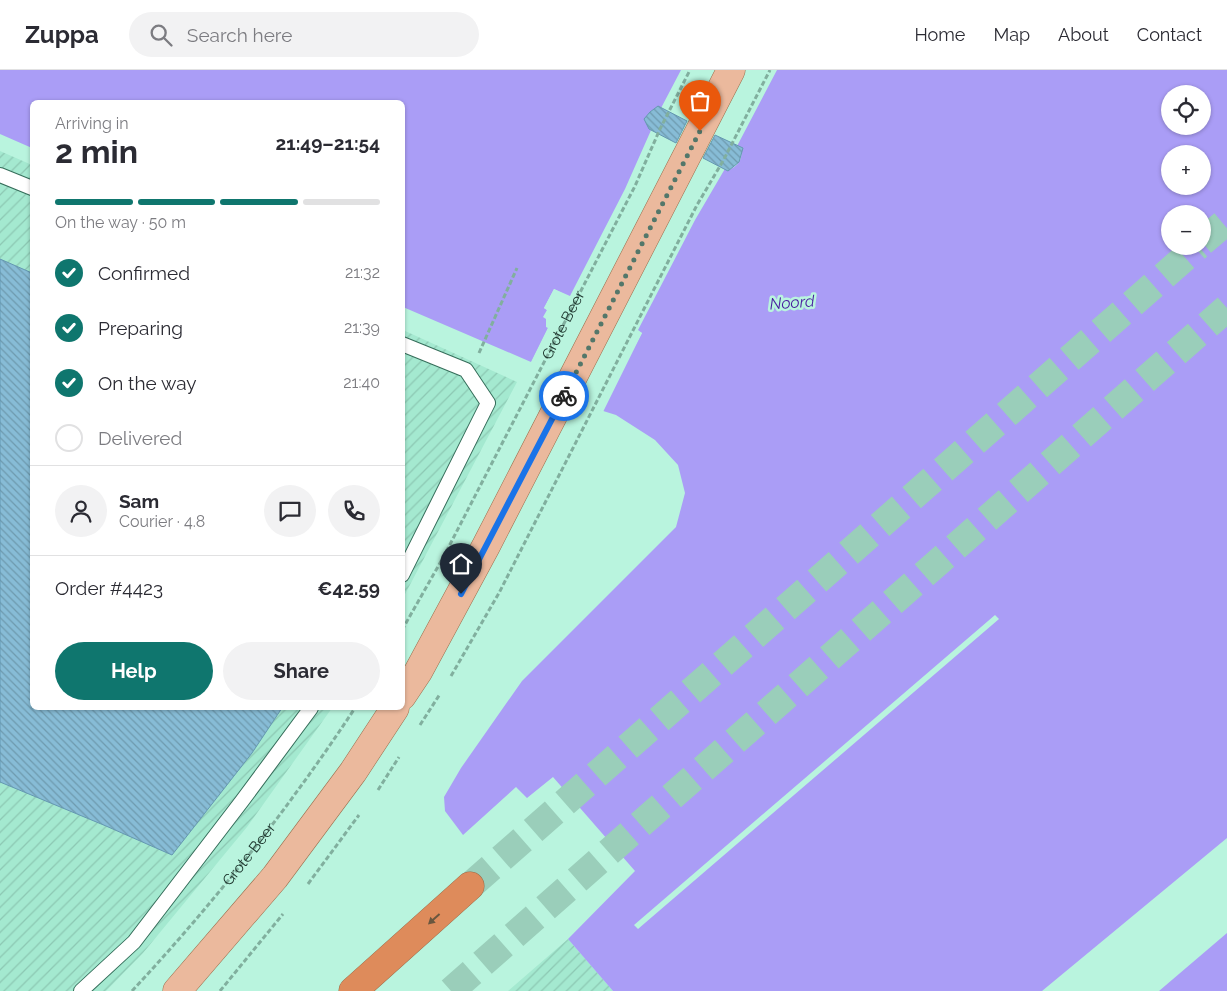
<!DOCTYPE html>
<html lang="en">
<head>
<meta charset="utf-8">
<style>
	body { margin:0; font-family:Raleway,sans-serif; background:#f2f2f3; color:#2b2b33; height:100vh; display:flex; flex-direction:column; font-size:19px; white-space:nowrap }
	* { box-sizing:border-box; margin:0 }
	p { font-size:16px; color:#7c7c81 }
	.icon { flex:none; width:28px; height:28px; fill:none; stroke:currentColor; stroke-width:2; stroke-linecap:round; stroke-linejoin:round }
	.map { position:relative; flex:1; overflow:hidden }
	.side { position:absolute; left:30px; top:30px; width:375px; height:610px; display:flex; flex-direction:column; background:#fff; border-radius:8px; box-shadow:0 1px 4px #0004 }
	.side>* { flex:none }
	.tools { position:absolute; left:1161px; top:15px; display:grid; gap:10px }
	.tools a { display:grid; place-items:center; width:50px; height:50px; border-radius:50%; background:#fff; box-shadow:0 1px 4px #0004; font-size:25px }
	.pin { position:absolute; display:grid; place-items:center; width:42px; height:42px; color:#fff; margin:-51px -21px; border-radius:50% 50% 50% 0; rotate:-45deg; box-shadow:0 0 5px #0007 }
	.pin .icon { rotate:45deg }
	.courier { position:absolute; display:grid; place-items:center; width:50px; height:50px; margin:-25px; border:4px solid #1a73e8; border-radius:50%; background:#fff; color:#222; box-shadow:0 1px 6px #0007 }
	.overview em { font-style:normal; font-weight:700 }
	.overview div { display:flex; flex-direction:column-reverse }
	.overview { display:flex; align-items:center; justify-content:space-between; height:85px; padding:0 25px }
	h1 { font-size:32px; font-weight:700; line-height:38px }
	.bar { display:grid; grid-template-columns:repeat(4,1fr); gap:8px 5px; align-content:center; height:60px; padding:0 25px }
	.bar i { height:6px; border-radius:4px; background:#e1e1e2 }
	.bar .current { background:#0f766e }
	.bar p { grid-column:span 4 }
	.line { display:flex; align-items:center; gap:12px; padding:0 25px; border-top:1px solid #e1e1e2 }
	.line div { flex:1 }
	.round { display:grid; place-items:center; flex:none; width:52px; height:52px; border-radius:26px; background:#f2f2f3 }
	ol { padding:0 25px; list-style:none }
	li { display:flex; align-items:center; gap:15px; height:55px }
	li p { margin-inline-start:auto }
	li .icon { padding:5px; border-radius:50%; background:#0f766e; color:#fff; stroke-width:4 }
	li:last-child { color:#7c7c81 }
	li i { width:28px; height:28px; border:2px solid #e1e1e2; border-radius:50% }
	.action { display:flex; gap:10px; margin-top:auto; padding:10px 25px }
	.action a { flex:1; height:58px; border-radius:30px; background:#0f766e; color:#fff; font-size:20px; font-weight:700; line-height:58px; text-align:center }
	.action a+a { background:#f2f2f3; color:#2b2b33 }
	header { display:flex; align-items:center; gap:30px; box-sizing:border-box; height:70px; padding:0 25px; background:#fff; border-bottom:1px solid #e1e1e2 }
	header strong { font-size:24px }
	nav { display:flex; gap:28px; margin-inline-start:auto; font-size:18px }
	.search { width:350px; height:45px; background:#f2f2f3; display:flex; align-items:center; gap:12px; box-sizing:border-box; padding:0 18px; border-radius:28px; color:#7c7c81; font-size:19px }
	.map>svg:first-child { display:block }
	.industrial { fill:url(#industrial-furrows) }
	.water { fill:#aa9df6; fill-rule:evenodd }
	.pier { fill:#b9f4de }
	.building { fill:url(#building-back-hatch); stroke:#6498b1 }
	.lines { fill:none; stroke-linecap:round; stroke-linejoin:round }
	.highway-tunnel { stroke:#9aceba; stroke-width:28; stroke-dasharray:28 14; stroke-linecap:butt }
	.lane-casing { stroke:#356d5a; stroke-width:16 }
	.primary-casing { stroke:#9a6d4b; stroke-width:29 }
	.highway-casing { stroke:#9a6d4b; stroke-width:29 }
	.path { stroke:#81af9e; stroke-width:3; stroke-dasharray:5 2.5; stroke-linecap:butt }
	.lane { stroke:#fff; stroke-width:14 }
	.primary { stroke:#ebb99d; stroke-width:28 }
	.highway { stroke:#de8b5b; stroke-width:28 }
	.oneway { fill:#6a573f }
	.done { stroke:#53776a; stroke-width:5; stroke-dasharray:0 9 }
	.route { stroke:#1a73e8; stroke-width:6 }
	.labels { text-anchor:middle; stroke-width:5; stroke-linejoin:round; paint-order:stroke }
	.street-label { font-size:15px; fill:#1c342c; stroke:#b9f4de }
	.water-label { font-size:16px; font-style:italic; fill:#491c9f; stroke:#b9f4de }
</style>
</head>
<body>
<header>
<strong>Zuppa</strong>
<div class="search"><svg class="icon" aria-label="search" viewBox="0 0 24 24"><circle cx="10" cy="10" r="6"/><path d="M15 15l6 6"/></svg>Search here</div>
<nav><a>Home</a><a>Map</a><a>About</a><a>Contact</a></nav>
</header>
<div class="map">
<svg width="1227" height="921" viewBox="0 0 1227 921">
	<defs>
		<pattern id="industrial-furrows" width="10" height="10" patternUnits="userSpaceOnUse" patternTransform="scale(1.25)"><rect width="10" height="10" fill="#a4e9d0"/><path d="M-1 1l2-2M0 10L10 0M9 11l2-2" fill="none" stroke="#8dc8b3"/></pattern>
		<pattern id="building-back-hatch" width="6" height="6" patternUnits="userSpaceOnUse" patternTransform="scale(1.25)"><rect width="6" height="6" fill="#87bcd6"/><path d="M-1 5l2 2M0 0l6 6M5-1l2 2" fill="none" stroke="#6e9aae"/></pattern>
	</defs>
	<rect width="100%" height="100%" fill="#b9f4de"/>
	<path class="industrial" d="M 0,81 L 32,95 L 32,638 L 332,638 L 247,757 L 143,883 L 106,921 L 0,921 Z
		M 403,260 L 517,312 L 403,528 Z
		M 568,869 L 613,921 L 508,921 Z"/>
	<path class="water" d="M 0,0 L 1227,0 L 1227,768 L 1042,921 L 613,921 L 568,869 L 635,801 L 553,707 L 527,728 L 516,717 L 463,765 L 445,741 L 444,727 L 461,698 L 522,611 L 676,457 L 685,423 L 678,395 L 655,370 L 616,345 L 600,340 L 642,263 L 554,219 L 544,238 L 547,240 L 546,249 L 548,258 L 531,292 L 403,237 L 402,32 L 32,32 L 32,78 L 0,64 ZM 1170,24 L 1202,24 L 1202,56 L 1170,56 ZM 658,37 L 741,80 C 743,90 737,97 728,100 L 650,60 L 647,46 L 650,42 ZM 1170,84 L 1202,84 L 1202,116 L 1170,116 ZM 1170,144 L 1202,144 L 1202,176 L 1170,176 ZM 995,545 L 999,549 L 638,859 L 634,855 Z
		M 1227,863 L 1227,921 L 1159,921 Z"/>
	<path class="pier" d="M 681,0 L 777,0 L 736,78 L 660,40 Z
		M 652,58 L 726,97 L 695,150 L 638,260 L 642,263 L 603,342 L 598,339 L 639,264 L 555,222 L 547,237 L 550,239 L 547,246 L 550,252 L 551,259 L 533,294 L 530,295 L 548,258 L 546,257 L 546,249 L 543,247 L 547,240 L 544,238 L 554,219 L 570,226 L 625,119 Z"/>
	<path class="building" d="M 658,36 L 687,51 L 676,73 L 649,59 L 644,49 L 650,42 Z
		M 715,65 L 743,78 L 739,92 L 728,101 L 703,88 Z
		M 0,189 L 32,203 L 32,638 L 282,638 L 252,683 L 172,785 L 106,756 L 0,712 Z"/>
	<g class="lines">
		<path class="highway-tunnel" d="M 1202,172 L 1227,151
			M 470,816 L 1198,176
			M 451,921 L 1227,238"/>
		<defs>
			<path id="lane" d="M 0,105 L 32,118
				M 402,274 L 466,300 L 488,333 L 402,505
				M 81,921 L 134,872 L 242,731 L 311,638"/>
			<path id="primary" d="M 402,626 L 418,602 L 486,476 L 731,0
				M 177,921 L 275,807 L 353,702 L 395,638"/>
			<path id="highway" d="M 353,921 L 470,816"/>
		</defs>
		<use href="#lane" class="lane-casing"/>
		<use href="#primary" class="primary-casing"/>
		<use href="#highway" class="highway-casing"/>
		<g class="path">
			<path d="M 479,283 L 517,198"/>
			<path id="s1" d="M 402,560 L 444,486 L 635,116 L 660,59 L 690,0"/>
			<path d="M 451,606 L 499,523 L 697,135 L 723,91 L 770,0"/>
			<path d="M 420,655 L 440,624"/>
			<path d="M 378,720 L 399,687"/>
			<path d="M 308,814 L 359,745"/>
			<path id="s2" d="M 132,921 C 214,833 289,738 355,638"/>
			<path d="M 220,921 L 283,844"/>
		</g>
		<use href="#lane" class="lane"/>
		<use href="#primary" class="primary"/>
		<use href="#highway" class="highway"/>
	</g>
	<defs><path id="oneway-solid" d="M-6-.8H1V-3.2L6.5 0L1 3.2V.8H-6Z" transform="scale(1.25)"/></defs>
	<use class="oneway" href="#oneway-solid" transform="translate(434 849) rotate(138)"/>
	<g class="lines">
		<path class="done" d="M 564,326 L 700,61"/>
		<path class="route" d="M 461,524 L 564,326"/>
	</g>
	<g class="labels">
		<g class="street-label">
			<text dy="5" stroke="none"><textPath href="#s1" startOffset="345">Grote Beer</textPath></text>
			<text dy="5" stroke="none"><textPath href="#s2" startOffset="180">Grote Beer</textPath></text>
		</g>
		<g class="water-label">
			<text transform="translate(792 232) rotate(-4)" y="6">Noord</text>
		</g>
	</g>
</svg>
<div class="tools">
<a><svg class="icon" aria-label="locate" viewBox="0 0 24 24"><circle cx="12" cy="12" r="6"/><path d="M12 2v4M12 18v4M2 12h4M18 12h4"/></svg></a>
<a>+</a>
<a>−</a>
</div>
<div class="pin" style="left:700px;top:61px;background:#ea580c"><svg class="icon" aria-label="bag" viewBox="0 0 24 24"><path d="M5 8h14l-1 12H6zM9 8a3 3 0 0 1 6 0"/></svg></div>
<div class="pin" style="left:461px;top:524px;background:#1f2937"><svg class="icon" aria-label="home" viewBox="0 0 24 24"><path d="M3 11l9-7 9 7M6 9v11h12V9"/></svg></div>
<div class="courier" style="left:564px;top:326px"><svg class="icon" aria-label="bike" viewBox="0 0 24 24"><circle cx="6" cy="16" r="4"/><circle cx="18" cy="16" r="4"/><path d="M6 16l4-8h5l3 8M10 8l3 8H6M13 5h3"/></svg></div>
<section class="side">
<div class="overview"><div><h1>2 min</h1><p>Arriving in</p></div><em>21:49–21:54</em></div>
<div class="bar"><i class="current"></i><i class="current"></i><i class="current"></i><i></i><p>On the way · 50 m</p></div>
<ol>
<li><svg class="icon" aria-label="check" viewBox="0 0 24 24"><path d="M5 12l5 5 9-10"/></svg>Confirmed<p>21:32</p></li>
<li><svg class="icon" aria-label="check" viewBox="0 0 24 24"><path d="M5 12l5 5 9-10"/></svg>Preparing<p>21:39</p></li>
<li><svg class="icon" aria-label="check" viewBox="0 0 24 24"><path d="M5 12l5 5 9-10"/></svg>On the way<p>21:40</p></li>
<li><i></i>Delivered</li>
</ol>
<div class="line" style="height:90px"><a class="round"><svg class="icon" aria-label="person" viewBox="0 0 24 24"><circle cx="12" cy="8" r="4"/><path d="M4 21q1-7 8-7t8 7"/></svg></a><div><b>Sam</b><p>Courier · 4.8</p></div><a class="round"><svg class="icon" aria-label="chat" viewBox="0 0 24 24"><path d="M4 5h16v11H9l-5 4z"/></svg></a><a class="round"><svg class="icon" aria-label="phone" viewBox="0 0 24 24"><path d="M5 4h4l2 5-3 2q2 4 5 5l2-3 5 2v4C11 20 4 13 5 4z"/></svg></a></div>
<div class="line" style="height:65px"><div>Order #4423</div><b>€42.59</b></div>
<div class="action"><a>Help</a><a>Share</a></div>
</section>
</div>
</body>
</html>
